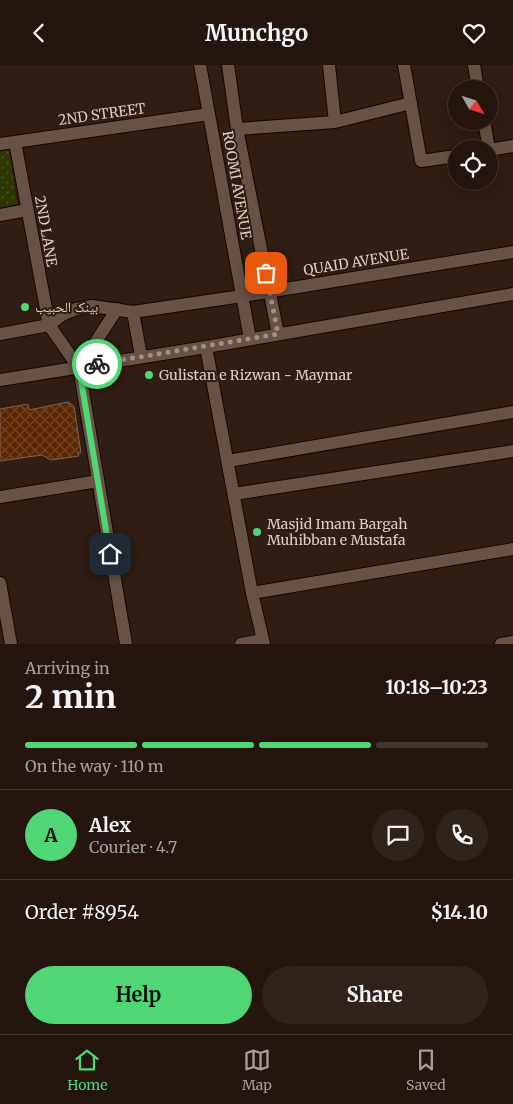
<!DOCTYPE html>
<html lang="en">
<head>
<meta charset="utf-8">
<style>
	body { margin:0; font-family:Merriweather,"Noto Naskh Arabic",serif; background:#30231c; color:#f1f3f6; height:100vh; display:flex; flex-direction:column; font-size:19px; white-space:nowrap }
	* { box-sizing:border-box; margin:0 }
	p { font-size:16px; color:#a39f9e }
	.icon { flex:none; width:28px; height:28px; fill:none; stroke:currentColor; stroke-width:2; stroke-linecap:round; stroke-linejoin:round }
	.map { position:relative; height:579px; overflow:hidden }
	.details { display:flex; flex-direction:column; background:#24160e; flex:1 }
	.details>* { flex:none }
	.needle { width:32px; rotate:129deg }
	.buttons { position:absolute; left:448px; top:15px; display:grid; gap:10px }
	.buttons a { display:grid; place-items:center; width:50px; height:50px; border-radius:50%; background:#24160e; box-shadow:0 5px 20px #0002,0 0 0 1px #41352e; font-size:25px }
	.pin { position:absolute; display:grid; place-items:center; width:42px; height:42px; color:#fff; margin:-21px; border-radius:10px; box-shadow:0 2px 8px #0006 }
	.courier { position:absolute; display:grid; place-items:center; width:50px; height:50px; margin:-25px; border:4px solid #50d674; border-radius:50%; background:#fff; color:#222; box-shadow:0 1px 6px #0007 }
	.overview em { font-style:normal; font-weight:700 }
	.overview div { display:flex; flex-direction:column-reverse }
	.overview { display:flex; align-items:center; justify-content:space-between; height:85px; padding:0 25px }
	h1 { font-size:32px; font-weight:700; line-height:38px }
	.bar { display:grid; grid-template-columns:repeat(4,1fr); gap:8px 5px; align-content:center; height:60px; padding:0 25px }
	.bar i { height:6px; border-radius:4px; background:#41352e }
	.bar .selected { background:#50d674 }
	.bar p { grid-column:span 4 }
	.line { display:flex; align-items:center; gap:12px; padding:0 25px; border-top:1px solid #41352e }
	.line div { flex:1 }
	.round { display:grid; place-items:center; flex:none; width:52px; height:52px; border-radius:26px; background:#30231c }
	.cta { display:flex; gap:10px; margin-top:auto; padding:10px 25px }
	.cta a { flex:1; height:58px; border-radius:30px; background:#50d674; color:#111; font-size:20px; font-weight:700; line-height:58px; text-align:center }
	.cta a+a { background:#30231c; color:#f1f3f6 }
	header { display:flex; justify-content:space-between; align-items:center; height:65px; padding:0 25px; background:#24160e; font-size:22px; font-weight:700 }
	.dock { display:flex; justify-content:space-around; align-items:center; height:70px; border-top:1px solid #41352e; background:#24160e; font-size:14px; color:#a39f9e }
	.dock a { display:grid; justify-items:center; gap:2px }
	.dock .selected { color:#50d674 }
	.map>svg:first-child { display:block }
	.park { fill:url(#park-dots) }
	.building { fill:url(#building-cross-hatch); stroke:#786155 }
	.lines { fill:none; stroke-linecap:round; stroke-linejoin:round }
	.street-casing { stroke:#170701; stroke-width:14 }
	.secondary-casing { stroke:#170701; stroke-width:14 }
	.street { stroke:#685246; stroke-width:12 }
	.secondary { stroke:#685246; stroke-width:12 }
	.done { stroke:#9f9088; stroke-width:5; stroke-dasharray:0 9 }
	.route { stroke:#50d674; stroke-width:6 }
	.poi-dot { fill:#50d674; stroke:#301d13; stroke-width:2 }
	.labels { text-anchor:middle; stroke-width:4; stroke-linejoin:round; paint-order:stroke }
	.street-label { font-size:14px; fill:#dbcec7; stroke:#301d13 }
	.poi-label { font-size:14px; fill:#dbcec7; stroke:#301d13; text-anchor:start }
</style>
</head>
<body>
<header><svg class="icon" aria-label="back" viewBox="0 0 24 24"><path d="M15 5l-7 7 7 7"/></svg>Munchgo<svg class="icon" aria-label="heart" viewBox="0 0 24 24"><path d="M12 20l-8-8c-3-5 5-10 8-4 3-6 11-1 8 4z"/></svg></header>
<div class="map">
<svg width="513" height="579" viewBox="0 0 513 579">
	<defs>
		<pattern id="park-dots" width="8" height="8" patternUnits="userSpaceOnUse" patternTransform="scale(1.25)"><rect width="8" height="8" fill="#2d3700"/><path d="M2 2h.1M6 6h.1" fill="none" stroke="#4b5324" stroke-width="1.8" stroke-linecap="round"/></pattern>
		<pattern id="building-cross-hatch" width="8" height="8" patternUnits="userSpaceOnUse" patternTransform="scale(1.25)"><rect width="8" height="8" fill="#5c2600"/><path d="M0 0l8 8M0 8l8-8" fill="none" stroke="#734424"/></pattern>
	</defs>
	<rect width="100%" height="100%" fill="#301d13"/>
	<path class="park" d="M 9,85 L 17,139 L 0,142 L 0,87 Z"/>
	<path class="building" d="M 68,337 L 74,341 L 81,388 L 78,388 L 79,391 L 51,395 L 42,390 L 0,396 L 0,344 L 28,339 L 29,345 Z"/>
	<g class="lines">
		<defs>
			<path id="street" d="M 329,0 L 335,57
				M 404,0 L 421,96 L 456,91
				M 474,0 L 478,24
				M 484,56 L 489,84
				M 237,64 L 335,57 L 411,38
				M 15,77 L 49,260 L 79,303 L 126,579
				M 0,79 L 209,49
				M 489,85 L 513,81
				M 0,150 L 27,145
				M 206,282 L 252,528 L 264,579
				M 79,303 L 117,244
				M 228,396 L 513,347
				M 234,429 L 513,386
				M 0,432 L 98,416
				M 0,518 L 11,579
				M 252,528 L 513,484
				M 241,579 L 262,575
				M 501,579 L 513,577"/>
			<path id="secondary" d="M 200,0 L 250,274
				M 228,0 L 237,64 L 278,269
				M 133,247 L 141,291
				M 0,269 L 49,260 L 62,250 L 76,244 L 92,241 L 133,247 L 242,231 L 513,187
				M 0,315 L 206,282 L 513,229"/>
		</defs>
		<use href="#street" class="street-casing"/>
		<use href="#secondary" class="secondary-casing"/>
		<use href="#street" class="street"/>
		<use href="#secondary" class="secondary"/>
	</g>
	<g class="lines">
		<path class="done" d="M 97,299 L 278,269 L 266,208"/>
		<path class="route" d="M 97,299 L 79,303 L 110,489"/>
	</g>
	<g class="poi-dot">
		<circle cx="25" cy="242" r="5"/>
		<circle cx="149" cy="310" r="5"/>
		<circle cx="257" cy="467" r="5"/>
	</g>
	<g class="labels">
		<g class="street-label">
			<text transform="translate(102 49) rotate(-8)" y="5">2ND STREET</text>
			<text transform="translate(237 120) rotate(80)" y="5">ROOMI AVENUE</text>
			<text transform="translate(46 166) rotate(80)" y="5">2ND LANE</text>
			<text transform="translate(356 197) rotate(-9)" y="5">QUAID AVENUE</text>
		</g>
		<g class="poi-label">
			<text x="35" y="247">بينک الحبيب</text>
			<text x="159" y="315">Gulistan e Rizwan - Maymar</text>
			<text x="267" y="464">Masjid Imam Bargah<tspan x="267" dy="16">Muhibban e Mustafa</tspan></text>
		</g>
	</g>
</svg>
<div class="buttons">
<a><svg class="needle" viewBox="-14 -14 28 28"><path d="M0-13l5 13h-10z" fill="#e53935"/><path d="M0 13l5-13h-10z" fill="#a39f9e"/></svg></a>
<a><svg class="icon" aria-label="locate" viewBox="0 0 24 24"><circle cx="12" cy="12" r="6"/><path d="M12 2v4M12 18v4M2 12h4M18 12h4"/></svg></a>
</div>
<div class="pin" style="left:266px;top:208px;background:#ea580c"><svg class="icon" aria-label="bag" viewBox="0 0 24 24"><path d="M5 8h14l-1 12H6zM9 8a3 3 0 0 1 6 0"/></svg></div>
<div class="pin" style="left:110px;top:489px;background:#1f2937"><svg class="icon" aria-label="home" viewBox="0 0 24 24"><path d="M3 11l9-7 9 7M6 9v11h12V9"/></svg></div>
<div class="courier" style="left:97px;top:299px"><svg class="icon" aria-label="bike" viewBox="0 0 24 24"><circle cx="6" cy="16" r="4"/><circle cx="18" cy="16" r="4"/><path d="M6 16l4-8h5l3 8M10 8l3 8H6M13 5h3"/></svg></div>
</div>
<section class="details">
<div class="overview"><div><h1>2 min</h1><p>Arriving in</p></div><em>10:18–10:23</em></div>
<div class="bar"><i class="selected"></i><i class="selected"></i><i class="selected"></i><i></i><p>On the way · 110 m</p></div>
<div class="line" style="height:90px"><b class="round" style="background:#50d674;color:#111">A</b><div><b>Alex</b><p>Courier · 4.7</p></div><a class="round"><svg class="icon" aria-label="chat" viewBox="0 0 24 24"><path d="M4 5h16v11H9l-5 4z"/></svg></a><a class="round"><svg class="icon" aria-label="phone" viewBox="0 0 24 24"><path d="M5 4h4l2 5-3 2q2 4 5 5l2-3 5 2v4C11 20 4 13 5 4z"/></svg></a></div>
<div class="line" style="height:65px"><div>Order #8954</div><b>$14.10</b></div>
<div class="cta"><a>Help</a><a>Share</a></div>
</section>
<nav class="dock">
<a class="selected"><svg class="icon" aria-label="home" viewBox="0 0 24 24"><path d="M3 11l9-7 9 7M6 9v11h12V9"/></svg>Home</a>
<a><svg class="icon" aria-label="map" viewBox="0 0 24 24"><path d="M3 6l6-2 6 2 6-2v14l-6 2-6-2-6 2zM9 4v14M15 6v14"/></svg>Map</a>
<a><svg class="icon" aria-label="saved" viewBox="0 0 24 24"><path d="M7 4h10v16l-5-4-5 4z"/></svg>Saved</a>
</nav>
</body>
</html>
